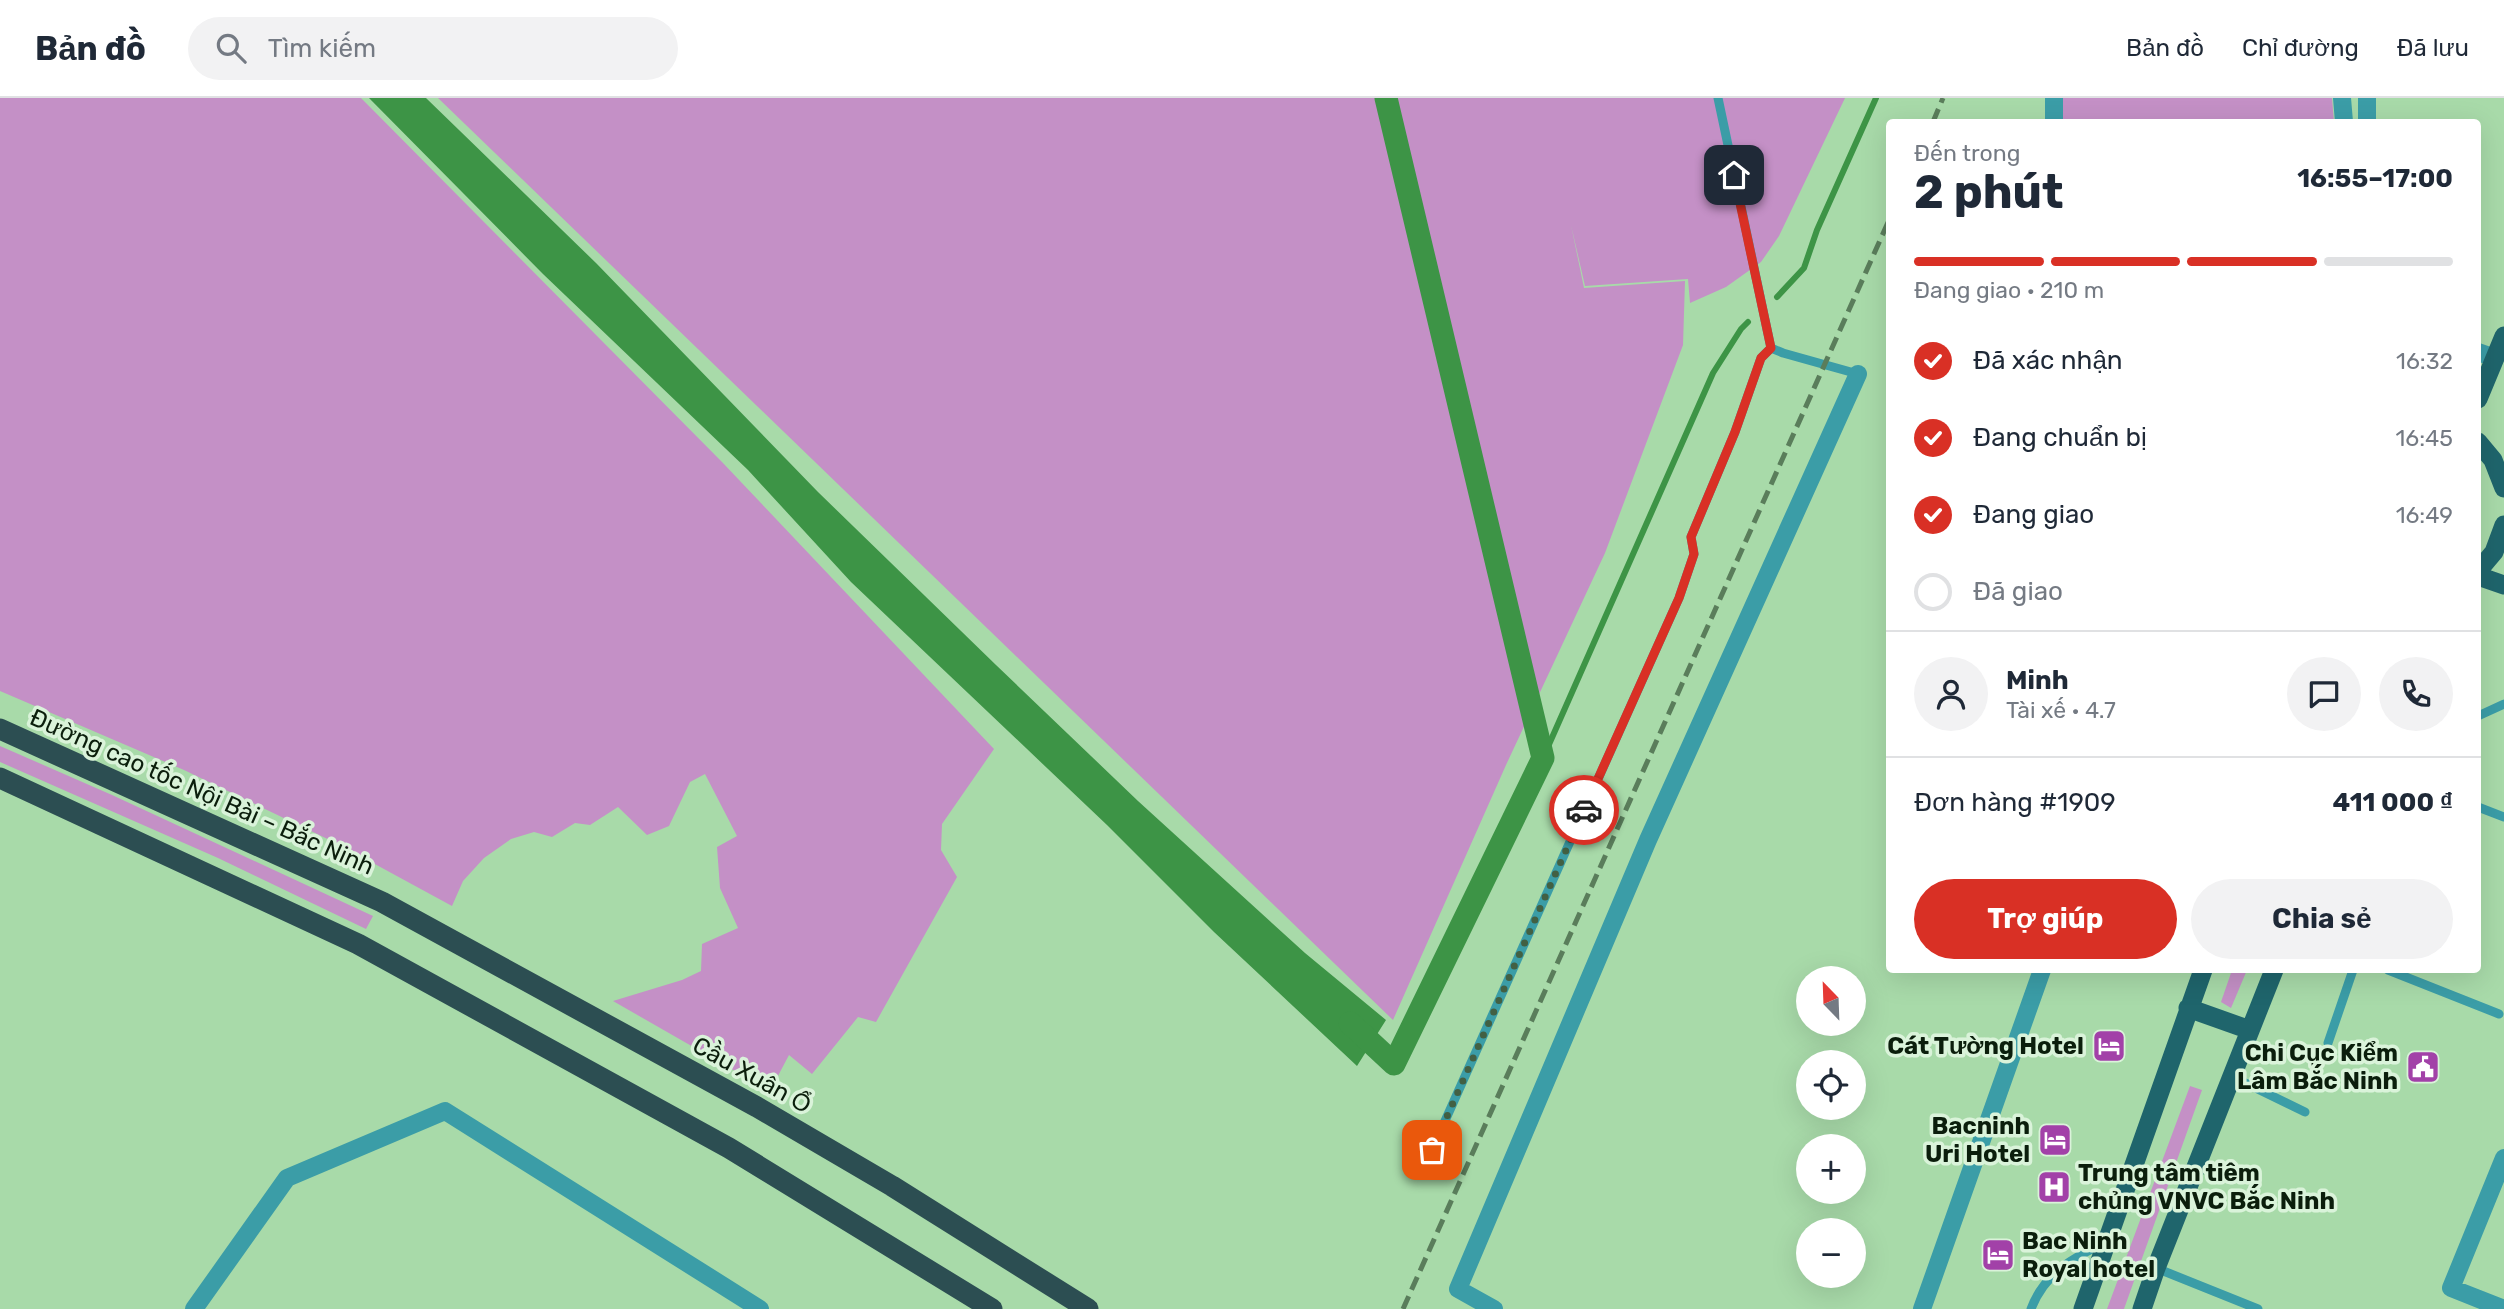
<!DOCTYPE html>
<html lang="vi">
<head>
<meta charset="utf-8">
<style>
	body { margin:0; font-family:Rubik,sans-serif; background:#f2f2f3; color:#1f2937; height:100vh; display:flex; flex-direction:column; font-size:26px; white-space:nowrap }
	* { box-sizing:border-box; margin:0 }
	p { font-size:23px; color:#747a83 }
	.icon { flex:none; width:38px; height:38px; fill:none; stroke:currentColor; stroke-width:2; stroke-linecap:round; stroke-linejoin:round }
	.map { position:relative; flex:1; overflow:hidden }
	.panel { position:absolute; left:1886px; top:21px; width:595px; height:854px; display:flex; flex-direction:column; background:#fff; border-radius:7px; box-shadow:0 7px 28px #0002 }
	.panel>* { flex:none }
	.needle { width:46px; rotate:337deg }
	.tools { position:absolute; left:1796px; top:868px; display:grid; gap:14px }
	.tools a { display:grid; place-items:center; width:70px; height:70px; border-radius:50%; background:#fff; box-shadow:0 7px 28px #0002; font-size:35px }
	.pin { position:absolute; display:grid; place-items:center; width:60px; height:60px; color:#fff; margin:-30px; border-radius:14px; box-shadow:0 4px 10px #0006 }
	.courier { position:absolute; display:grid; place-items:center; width:70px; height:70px; margin:-35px; border:5px solid #d93025; border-radius:50%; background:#fff; color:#222; box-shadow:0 2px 9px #0007 }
	.headline em { font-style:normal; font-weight:700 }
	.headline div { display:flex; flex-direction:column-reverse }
	.headline { display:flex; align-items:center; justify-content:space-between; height:119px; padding:0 28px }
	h1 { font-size:46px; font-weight:700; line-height:52px }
	.bar { display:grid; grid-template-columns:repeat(4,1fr); gap:10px 7px; align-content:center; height:84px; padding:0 28px }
	.bar i { height:9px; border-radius:5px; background:#e0e1e3 }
	.bar .selected { background:#d93025 }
	.bar p { grid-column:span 4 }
	.line { display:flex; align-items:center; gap:18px; padding:0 28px; border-top:2px solid #e0e1e3 }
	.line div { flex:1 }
	.round { display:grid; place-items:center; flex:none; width:74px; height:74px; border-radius:37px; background:#f2f2f3 }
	ol { padding:0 28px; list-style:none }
	li { display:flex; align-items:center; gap:21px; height:77px }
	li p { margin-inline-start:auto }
	li .icon { padding:7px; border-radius:50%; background:#d93025; color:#fff; stroke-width:4 }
	li:last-child { color:#747a83 }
	li i { width:38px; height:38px; border:4px solid #e0e1e3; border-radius:50% }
	.action { display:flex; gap:14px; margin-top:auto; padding:14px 28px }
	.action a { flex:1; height:80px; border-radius:42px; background:#d93025; color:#fff; font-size:28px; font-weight:700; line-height:80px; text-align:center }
	.action a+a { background:#f2f2f3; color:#1f2937 }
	header { display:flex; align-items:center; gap:42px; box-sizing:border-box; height:98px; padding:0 35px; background:#fff; border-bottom:2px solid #e0e1e3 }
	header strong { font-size:33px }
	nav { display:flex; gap:38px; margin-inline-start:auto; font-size:24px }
	.search { width:490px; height:63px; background:#f2f2f3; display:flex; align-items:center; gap:18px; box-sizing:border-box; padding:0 24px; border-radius:38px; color:#747a83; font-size:26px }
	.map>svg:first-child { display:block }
	.green { fill:#c490c6 }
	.water { fill:#3d9446 }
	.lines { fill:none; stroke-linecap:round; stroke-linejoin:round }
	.stream { stroke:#3d9446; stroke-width:6 }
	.canal { stroke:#3d9446; stroke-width:23 }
	.service { stroke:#3b9da7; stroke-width:9 }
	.minor { stroke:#3b9da7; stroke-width:18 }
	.primary { stroke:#1f656c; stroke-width:19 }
	.motorway { stroke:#2c4e52; stroke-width:21 }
	.rail { stroke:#5a7d5b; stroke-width:5; stroke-dasharray:14 7; stroke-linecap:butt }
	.done { stroke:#426043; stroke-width:7; stroke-dasharray:0 12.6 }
	.route { stroke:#d93025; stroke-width:9 }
	.labels { text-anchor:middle; stroke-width:7; stroke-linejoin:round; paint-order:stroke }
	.street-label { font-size:24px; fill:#0b1e0c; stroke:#daf3da }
	.poi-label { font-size:24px; font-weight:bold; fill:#0b1e0c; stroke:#daf3da; text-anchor:end }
</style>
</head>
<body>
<header>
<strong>Bản đồ</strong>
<div class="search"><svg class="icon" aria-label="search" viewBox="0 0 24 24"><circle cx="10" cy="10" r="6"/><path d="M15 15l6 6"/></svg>Tìm kiếm</div>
<nav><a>Bản đồ</a><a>Chỉ đường</a><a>Đã lưu</a></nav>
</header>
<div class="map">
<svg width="2504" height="1211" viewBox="0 0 2504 1211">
	<rect width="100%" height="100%" fill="#a8daa9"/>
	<path class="green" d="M 0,0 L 361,0 L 722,364 L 994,651 L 942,726 L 941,752 L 957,779 L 876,924 L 858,919 L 812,976 L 789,957 L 770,993 L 613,903 L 682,882 L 701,873 L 702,846 L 738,830 L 720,790 L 717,749 L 737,738 L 705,676 L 690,684 L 669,728 L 647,737 L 618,709 L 590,727 L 575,725 L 552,739 L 534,734 L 511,741 L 484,760 L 463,783 L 452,808 L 338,746 L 184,672 L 0,593 Z
		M 438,0 L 1845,0 L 1779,138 L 1761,164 L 1726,189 L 1690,205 L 1688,181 L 1585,188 L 1571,127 L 1584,190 L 1685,183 L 1683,247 L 1605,455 L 1506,667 L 1393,922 Z
		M 2063,0 L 2332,0 L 2334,24 L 2063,24 Z
		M 0,648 L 112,697 L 373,818 L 366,831 L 218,760 L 0,664 Z
		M 2232,872 L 2247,872 L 2231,910 L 2221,904 Z
		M 2190,988 L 2202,992 L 2124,1211 L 2107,1211 Z"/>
	<path class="water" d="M 369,0 L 426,0 L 596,165 L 818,394 L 996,567 L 1138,703 L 1305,855 L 1386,922 L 1357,968 L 1214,834 L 1107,727 L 851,484 L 748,372 L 543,176 Z"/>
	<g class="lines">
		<path class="stream" d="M 1777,199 L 1804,170 L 1817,132 L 1876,0
			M 1543,660 L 1713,275 L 1741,231 L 1748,224"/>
		<path class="canal" d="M 1350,925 L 1394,966 L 1543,660 L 1386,0"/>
		<path class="service" d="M 1718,0 L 1771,250 L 1783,255 L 1858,276
			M 2478,618 L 2504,606
			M 2478,709 L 2504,719
			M 2388,872 L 2499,916
			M 2328,945 L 2353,872
			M 2231,978 L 2305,1014
			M 1432,1052 L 1679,500 L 1694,456 L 1691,439 L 1735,334 L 1761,260 L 1771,250
			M 2156,1170 L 2258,1211
			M 2031,1211 C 2044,1176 2073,1159 2105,1145"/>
		<path class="minor" d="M 2054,0 L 2054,24
			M 2342,0 L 2344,24
			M 2367,0 L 2367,24
			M 2478,254 L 2495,260
			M 2504,1060 L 2451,1190 L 2504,1211
			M 194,1211 L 287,1080 L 445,1013 L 760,1211
			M 1494,1211 L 1458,1191 L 1648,742 L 1858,276
			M 1922,1211 L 2042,872"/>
		<path class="primary" d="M 2478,301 L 2504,238
			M 2478,344 L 2493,362 L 2504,390
			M 2478,473 L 2494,454 L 2504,427
			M 2478,478 L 2504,487
			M 2188,910 L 2250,932
			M 2083,1211 L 2203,872
			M 2142,1211 L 2156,1170 L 2274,872"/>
		<path class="motorway" d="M 0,631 L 382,804 L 757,1009 L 892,1088 L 1088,1211
			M 0,680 L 358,846 L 729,1050 L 992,1211"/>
		<path class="rail" d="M 1933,24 L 1943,0
			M 1403,1211 L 1890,120"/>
	</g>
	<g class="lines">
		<path class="done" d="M 1432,1052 L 1584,712"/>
		<path class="route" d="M 1584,712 L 1679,500 L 1694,456 L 1691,439 L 1735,334 L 1761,260 L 1771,250 L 1734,77"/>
	</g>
	<defs>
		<symbol id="hotel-square" viewBox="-11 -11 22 22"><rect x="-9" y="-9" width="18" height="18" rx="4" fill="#a241a8" stroke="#daf3da"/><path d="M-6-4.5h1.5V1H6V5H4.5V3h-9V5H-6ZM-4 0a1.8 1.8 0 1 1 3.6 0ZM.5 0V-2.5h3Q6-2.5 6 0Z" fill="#fff"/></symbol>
		<symbol id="civic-square" viewBox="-11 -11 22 22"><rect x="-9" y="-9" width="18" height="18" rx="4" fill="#a241a8" stroke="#daf3da"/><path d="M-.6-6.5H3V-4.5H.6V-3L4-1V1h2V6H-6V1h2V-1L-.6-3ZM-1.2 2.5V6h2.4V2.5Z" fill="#fff"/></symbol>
		<symbol id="hospital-square" viewBox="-11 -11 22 22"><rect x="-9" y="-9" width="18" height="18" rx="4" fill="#a241a8" stroke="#daf3da"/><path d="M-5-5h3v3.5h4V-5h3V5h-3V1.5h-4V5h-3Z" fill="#fff"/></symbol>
	</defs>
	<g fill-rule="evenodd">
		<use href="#hotel-square" x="2090" y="929" width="38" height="38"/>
		<use href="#civic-square" x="2404" y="950" width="38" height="38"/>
		<use href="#hotel-square" x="2036" y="1023" width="38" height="38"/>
		<use href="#hospital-square" x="2035" y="1070" width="38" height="38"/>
		<use href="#hotel-square" x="1979" y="1138" width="38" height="38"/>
	</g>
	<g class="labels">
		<g class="street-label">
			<text transform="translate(202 694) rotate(24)" y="8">Đường cao tốc Nội Bài – Bắc Ninh</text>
			<text transform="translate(752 977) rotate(29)" y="8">Cầu Xuân Ổ</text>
		</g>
		<g class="poi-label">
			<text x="2084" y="956">Cát Tường Hotel</text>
			<text x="2398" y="963">Chi Cục Kiểm<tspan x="2398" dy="28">Lâm Bắc Ninh</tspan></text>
			<text x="2030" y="1036">Bacninh<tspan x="2030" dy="28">Uri Hotel</tspan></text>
			<text x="2078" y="1083" text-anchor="start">Trung tâm tiêm<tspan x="2078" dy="28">chủng VNVC Bắc Ninh</tspan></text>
			<text x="2022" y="1151" text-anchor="start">Bac Ninh<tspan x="2022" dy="28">Royal hotel</tspan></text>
		</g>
	</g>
</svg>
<div class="tools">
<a><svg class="needle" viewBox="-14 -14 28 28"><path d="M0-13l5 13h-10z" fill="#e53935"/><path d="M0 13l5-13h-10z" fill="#747a83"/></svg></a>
<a><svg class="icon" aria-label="locate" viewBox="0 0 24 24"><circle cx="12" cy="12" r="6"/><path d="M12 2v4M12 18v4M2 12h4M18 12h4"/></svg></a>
<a>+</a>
<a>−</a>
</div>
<div class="pin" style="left:1432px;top:1052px;background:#ea580c"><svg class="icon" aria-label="bag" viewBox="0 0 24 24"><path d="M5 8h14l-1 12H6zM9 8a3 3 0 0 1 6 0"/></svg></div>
<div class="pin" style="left:1734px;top:77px;background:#1f2937"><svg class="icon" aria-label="home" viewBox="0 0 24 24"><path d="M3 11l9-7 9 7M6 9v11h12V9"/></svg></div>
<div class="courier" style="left:1584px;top:712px"><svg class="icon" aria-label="car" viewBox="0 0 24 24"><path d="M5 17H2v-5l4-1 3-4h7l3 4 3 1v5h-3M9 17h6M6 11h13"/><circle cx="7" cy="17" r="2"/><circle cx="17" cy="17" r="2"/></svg></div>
<section class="panel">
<div class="headline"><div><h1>2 phút</h1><p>Đến trong</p></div><em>16:55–17:00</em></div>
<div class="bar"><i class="selected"></i><i class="selected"></i><i class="selected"></i><i></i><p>Đang giao · 210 m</p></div>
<ol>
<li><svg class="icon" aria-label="check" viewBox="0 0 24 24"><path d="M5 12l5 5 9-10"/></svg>Đã xác nhận<p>16:32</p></li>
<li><svg class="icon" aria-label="check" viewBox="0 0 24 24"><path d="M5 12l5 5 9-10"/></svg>Đang chuẩn bị<p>16:45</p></li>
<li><svg class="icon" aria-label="check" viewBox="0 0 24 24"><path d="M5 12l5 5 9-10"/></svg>Đang giao<p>16:49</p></li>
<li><i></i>Đã giao</li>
</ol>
<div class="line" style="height:126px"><a class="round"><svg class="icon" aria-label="person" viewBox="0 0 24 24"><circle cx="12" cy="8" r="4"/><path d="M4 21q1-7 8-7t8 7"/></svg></a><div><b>Minh</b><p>Tài xế · 4.7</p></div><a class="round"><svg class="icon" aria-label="chat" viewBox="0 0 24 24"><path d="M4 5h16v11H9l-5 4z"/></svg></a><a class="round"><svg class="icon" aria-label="phone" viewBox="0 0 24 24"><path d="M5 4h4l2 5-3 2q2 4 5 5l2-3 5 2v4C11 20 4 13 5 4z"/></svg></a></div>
<div class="line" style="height:91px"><div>Đơn hàng #1909</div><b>411 000 ₫</b></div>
<div class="action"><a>Trợ giúp</a><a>Chia sẻ</a></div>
</section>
</div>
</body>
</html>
